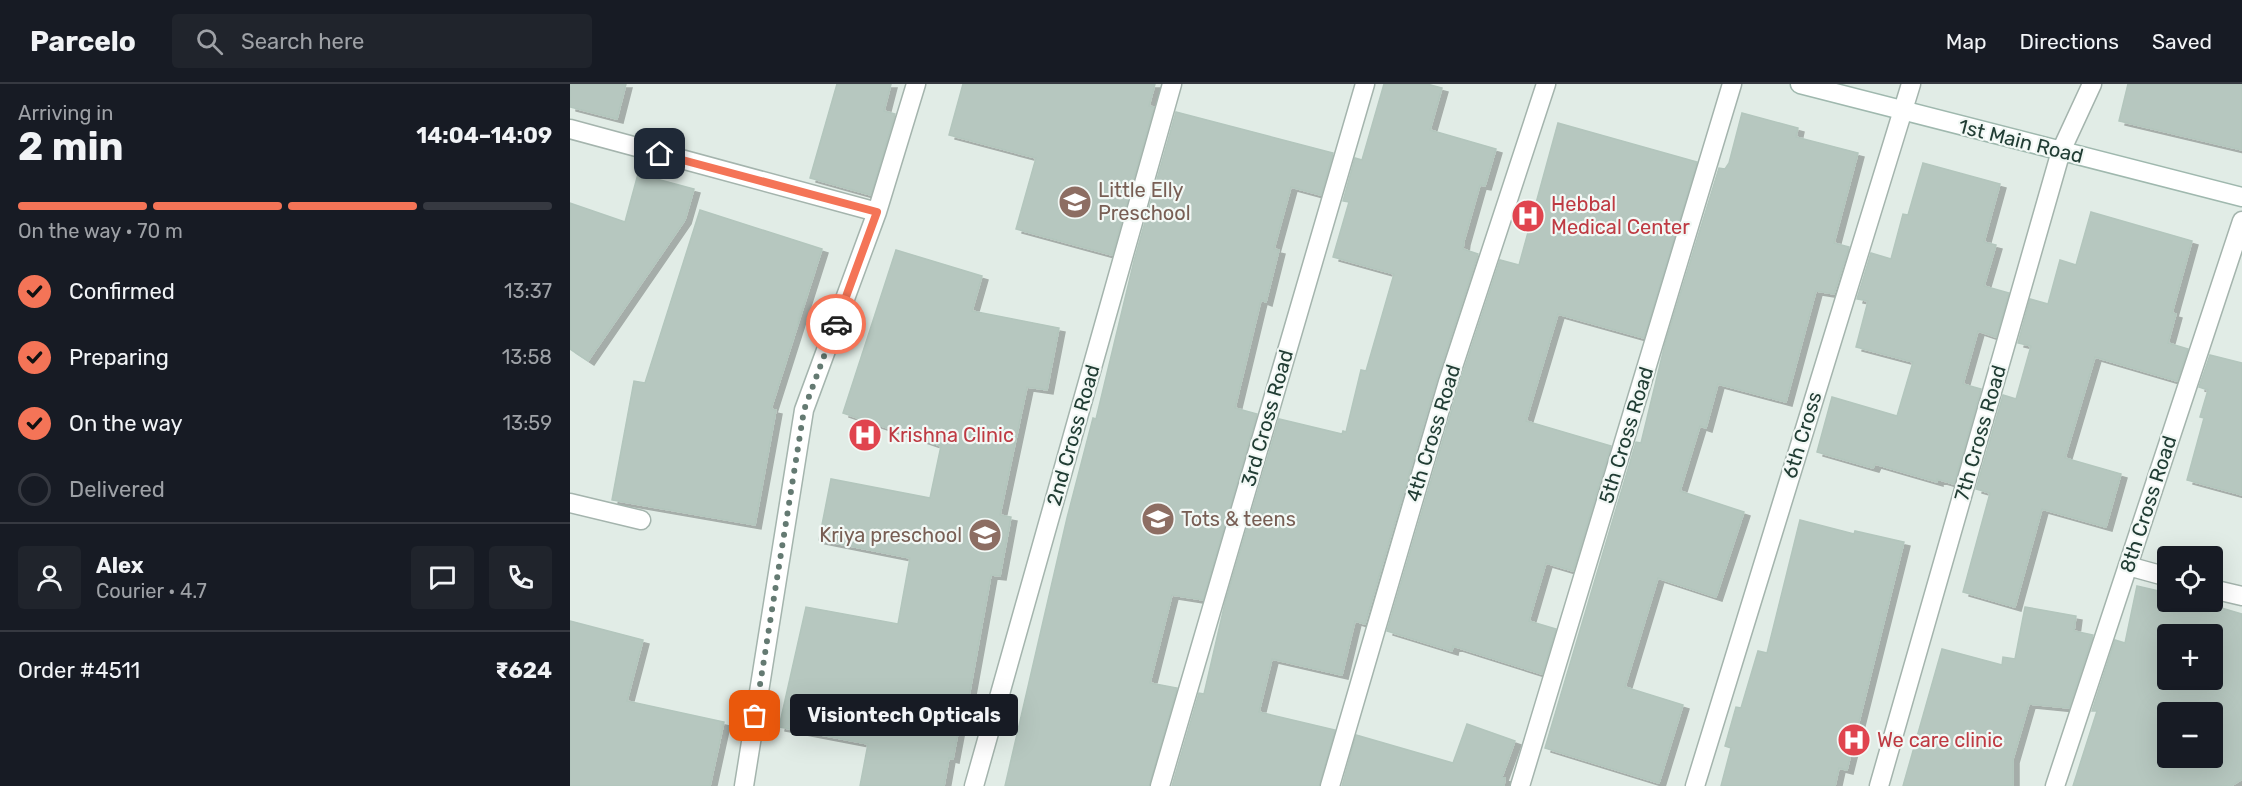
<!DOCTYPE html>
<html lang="en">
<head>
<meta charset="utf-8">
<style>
	body { margin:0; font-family:Rubik,sans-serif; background:#20242c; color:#f1f3f6; height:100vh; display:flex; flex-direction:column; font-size:22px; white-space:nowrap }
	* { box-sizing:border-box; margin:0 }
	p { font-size:20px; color:#9ea1a6 }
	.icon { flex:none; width:33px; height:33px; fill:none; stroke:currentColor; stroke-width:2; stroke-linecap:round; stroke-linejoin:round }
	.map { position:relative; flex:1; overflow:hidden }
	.sheet { display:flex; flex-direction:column; background:#171b24; width:570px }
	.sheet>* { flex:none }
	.controls { position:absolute; left:1587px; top:462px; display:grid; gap:12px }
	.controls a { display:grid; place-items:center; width:66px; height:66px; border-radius:6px; background:#171b24; box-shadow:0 6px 24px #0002; font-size:30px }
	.pin { position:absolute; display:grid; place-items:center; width:51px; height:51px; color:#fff; margin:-26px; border-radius:12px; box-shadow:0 3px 9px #0006 }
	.courier { position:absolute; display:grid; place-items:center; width:60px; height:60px; margin:-30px; border:4px solid #f47457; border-radius:50%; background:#fff; color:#222; box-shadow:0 2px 8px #0007 }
	.bubble { position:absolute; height:42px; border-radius:6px; background:#171b24; box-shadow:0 6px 24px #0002; font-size:20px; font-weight:700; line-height:42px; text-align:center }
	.overview em { font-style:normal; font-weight:700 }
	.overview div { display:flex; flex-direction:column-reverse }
	.overview { display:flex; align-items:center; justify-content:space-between; height:102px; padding:0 18px }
	h1 { font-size:39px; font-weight:700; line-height:45px }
	.bar { display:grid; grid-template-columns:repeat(4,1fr); gap:9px 6px; align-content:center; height:72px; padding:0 18px }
	.bar i { height:8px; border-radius:4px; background:#363941 }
	.bar .selected { background:#f47457 }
	.bar p { grid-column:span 4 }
	.line { display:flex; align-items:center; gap:15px; padding:0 18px; border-top:2px solid #363941 }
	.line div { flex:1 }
	.round { display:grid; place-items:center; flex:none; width:63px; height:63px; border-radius:6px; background:#20242c }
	ol { padding:0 18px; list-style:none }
	li { display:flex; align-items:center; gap:18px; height:66px }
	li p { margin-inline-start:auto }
	li .icon { padding:6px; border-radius:50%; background:#f47457; color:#111; stroke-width:4 }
	li:last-child { color:#9ea1a6 }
	li i { width:33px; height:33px; border:3px solid #363941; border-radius:50% }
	header { display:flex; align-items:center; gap:36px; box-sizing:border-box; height:84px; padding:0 30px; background:#171b24; border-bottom:2px solid #363941 }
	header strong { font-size:28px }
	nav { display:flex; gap:33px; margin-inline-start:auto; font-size:21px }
	.search { width:420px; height:54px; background:#20242c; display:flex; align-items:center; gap:15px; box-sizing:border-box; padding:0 21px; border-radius:6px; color:#9ea1a6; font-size:22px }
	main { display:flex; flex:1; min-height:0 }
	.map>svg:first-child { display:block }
	.building { fill:#b6c7bf; stroke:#b3c6bd; stroke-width:1.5; fill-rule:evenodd; filter:url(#shadow) }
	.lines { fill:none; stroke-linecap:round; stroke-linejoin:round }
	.street-casing { stroke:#a4b4ad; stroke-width:21 }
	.secondary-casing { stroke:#9fb8ae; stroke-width:21 }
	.street { stroke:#fff; stroke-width:18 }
	.secondary { stroke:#fff; stroke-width:18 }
	.done { stroke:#647a72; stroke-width:6; stroke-dasharray:0 10.8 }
	.route { stroke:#f47457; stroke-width:8 }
	.labels { text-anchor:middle; stroke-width:4.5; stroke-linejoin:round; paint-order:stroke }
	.street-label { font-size:20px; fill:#213d34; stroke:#f2f8f5 }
	.education-label { font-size:20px; fill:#785e54; stroke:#f2f8f5; text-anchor:start }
	.health-label { font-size:20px; fill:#be3a42; stroke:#f2f8f5; text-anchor:start }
</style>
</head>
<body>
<header>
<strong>Parcelo</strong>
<div class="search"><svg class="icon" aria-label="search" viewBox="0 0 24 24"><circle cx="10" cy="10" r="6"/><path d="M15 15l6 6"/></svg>Search here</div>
<nav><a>Map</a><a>Directions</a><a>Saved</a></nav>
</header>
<main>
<section class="sheet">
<div class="overview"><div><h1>2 min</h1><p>Arriving in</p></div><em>14:04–14:09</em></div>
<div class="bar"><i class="selected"></i><i class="selected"></i><i class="selected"></i><i></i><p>On the way · 70 m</p></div>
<ol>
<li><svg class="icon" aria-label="check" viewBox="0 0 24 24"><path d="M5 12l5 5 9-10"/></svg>Confirmed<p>13:37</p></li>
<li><svg class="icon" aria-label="check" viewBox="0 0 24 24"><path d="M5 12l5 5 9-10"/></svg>Preparing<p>13:58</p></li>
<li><svg class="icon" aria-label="check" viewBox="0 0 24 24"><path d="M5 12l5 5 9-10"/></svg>On the way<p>13:59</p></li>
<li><i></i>Delivered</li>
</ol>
<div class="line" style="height:108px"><a class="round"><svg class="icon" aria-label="person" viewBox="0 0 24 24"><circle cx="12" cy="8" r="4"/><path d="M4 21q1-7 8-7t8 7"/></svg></a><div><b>Alex</b><p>Courier · 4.7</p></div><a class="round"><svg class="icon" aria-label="chat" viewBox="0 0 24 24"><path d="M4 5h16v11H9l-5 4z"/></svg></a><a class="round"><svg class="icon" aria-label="phone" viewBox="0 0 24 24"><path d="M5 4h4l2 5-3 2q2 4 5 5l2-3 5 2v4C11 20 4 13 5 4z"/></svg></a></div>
<div class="line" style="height:78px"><div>Order #4511</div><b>₹624</b></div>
</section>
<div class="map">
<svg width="1672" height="702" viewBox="0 0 1672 702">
	<defs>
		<filter id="shadow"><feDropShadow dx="6" dy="4" stdDeviation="0" flood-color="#0004"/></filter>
	</defs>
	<rect width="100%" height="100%" fill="#e1ece6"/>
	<path class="building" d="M 0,0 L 56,0 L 47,35 L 0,23 Z
		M 267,0 L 321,0 L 314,27 L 325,30 L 301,111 L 240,94 Z
		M 393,0 L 585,0 L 579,22 L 584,23 L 542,171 L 446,145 L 466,74 L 379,51 Z
		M 814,0 L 857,0 L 872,4 L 860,46 L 926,65 L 915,102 L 910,101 L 894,157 L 893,165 L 908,170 L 867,295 L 795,540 L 785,537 L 772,591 L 702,575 L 689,628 L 765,646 L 749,702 L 602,702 L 629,609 L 634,610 L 655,519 L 709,335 L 772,350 L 773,347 L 776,348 L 791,286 L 796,287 L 824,190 L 763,173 L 779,118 L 773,117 L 785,74 L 792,76 Z
		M 1558,0 L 1672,0 L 1672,66 L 1549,37 Z
		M 606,28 L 763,69 L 751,111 L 721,103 L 704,165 L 709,166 L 696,218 L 691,216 L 665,324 L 687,330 L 633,516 L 602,511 L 580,599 L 607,604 L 579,702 L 435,702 L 497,434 L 523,334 L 526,335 L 564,177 Z
		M 1172,29 L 1228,44 L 1226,53 L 1288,69 L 1264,159 L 1279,163 L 1264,210 L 1246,207 L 1216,318 L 1148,300 L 1136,344 L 1130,342 L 1110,407 L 1174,428 L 1146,513 L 1088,494 L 1055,603 L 1113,621 L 1089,699 L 975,664 L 1066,358 L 1071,359 L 1095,260 L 1149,84 L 1155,85 L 1159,79 Z
		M 988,39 L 1127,78 L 1074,254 L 988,230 L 956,337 L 1041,362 L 1003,487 L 976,479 L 959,537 L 986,545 L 972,590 L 883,562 L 882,567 L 817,547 L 889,301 L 930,176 L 949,181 Z
		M 1353,79 L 1430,100 L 1414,158 L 1426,161 L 1414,202 L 1439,209 L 1426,253 L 1408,247 L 1393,300 L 1411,305 L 1384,400 L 1367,395 L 1367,398 L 1305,380 L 1303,384 L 1247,368 L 1262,313 L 1327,332 L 1343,278 L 1286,263 L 1298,217 L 1287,215 L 1301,169 L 1321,175 L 1333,130 L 1338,131 Z
		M 68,90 L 124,105 L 115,136 L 18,277 L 0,265 L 0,119 L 55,138 Z
		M 130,126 L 252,165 L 201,325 L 206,326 L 185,441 L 42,416 L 64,297 L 75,299 Z
		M 1521,128 L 1622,157 L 1602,229 L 1606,230 L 1598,259 L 1618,265 L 1607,297 L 1525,273 L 1495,374 L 1551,390 L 1536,443 L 1472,425 L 1445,523 L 1393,508 L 1420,409 L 1406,405 L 1433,311 L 1446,315 L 1461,262 L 1448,259 L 1460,215 L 1478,220 L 1490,176 L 1506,181 Z
		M 326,166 L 412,192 L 402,227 L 489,244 L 477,306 L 457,303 L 430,431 L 441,433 L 430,492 L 421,491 L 398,618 L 394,617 L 383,675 L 379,674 L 374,702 L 290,702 L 298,660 L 209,643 L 236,523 L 328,540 L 340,474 L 249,456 L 261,395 L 360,414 L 371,362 L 273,329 Z
		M 1640,271 L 1672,279 L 1672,411 L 1617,396 L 1634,334 L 1630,333 L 1638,306 L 1629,303 Z
		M 1230,436 L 1284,450 L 1285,447 L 1334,458 L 1277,686 L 1269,684 L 1265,702 L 1151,702 L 1161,664 L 1155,662 L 1166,623 L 1171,624 L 1188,567 L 1197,569 Z
		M 1567,502 L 1598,509 L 1598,518 L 1631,518 L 1672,530 L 1672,695 L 1661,702 L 1503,702 L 1527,627 L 1522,627 L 1545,556 L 1555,559 ZM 1598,550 L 1642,550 L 1642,596 L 1598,596 ZM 1598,628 L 1642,628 L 1642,674 L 1598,674 Z
		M 1455,523 L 1506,532 L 1504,547 L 1523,551 L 1499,624 L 1459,620 L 1443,675 L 1443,702 L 1333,702 L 1372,565 L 1432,581 L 1433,573 L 1445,575 Z
		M 0,537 L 73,556 L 57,617 L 154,638 L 140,702 L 0,702 Z
		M 897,640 L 945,657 L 932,693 L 935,694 L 934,702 L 772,702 L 786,651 L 883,679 Z"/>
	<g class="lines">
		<defs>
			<path id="street" d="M 0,45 L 307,128
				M 0,419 L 71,436
				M 1558,482 L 1598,493
				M 1642,505 L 1672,512
				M 174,702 L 234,326 L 307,128 L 346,0
				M 404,702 L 602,0
				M 590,702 L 795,0
				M 760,702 L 878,298 L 976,0
				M 950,702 L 1162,0
				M 1125,702 L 1341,0
				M 1309,702 L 1491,67 L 1522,0
				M 1485,702 L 1672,137"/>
			<path id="secondary" d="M 1230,0 L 1672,113"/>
		</defs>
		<use href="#street" class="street-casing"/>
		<use href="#secondary" class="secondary-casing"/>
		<use href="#street" class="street"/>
		<use href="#secondary" class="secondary"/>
	</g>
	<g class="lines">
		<path class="done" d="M 185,632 L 234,326 L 266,240"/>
		<path class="route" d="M 90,70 L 307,128 L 266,240"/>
	</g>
	<defs>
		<symbol id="school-disc" viewBox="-11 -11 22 22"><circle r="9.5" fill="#8d6e63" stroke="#f2f8f5"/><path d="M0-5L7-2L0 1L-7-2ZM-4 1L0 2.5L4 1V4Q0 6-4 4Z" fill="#fff"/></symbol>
		<symbol id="hospital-disc" viewBox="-11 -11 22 22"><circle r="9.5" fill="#e0444e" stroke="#f2f8f5"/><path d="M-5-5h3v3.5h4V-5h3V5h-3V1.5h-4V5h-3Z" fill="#fff"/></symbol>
	</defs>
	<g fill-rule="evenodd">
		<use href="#school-disc" x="486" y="99" width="38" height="38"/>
		<use href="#hospital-disc" x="939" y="113" width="38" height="38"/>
		<use href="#hospital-disc" x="276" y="332" width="38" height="38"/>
		<use href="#school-disc" x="569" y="416" width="38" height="38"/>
		<use href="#school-disc" x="396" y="432" width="38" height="38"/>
		<use href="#hospital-disc" x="1265" y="637" width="38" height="38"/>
	</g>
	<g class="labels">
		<g class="street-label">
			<text transform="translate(1451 57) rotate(14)" y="7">1st Main Road</text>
			<text transform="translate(697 334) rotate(-74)" y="7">3rd Cross Road</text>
			<text transform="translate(863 349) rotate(-73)" y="7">4th Cross Road</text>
			<text transform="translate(1410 349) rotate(-74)" y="7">7th Cross Road</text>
			<text transform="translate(503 351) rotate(-74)" y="7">2nd Cross Road</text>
			<text transform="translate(1056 351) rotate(-73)" y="7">5th Cross Road</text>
			<text transform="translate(1232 351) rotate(-73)" y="7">6th Cross</text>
			<text transform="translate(1578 420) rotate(-72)" y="7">8th Cross Road</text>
		</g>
		<g class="education-label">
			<text x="528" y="113">Little Elly<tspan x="528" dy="23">Preschool</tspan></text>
			<text x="611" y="442">Tots &amp; teens</text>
			<text x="392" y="458" text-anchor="end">Kriya preschool</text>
		</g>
		<g class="health-label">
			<text x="981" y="127">Hebbal<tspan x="981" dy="23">Medical Center</tspan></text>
			<text x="318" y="358">Krishna Clinic</text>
			<text x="1307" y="663">We care clinic</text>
		</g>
	</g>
</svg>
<div class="controls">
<a><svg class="icon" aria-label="locate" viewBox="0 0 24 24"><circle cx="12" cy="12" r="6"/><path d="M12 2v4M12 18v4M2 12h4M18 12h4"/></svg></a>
<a>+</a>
<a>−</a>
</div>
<div class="pin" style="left:185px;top:632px;background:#ea580c"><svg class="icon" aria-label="bag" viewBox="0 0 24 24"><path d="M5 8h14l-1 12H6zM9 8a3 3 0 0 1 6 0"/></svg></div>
<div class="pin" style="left:90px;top:70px;background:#1f2937"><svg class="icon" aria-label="home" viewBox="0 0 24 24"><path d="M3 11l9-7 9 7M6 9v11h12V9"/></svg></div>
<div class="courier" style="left:266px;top:240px"><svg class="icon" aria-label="car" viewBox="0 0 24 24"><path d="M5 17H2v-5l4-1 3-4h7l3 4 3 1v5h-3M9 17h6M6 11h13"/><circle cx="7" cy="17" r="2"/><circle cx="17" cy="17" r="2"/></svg></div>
<div class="bubble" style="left:220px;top:610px;width:228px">Visiontech Opticals</div>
</div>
</main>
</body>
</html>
